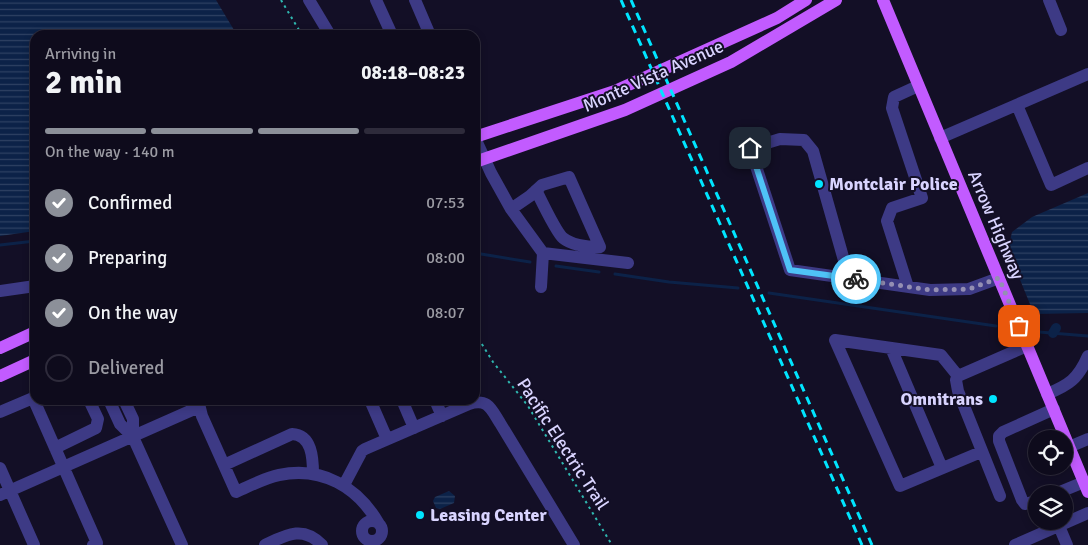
<!DOCTYPE html>
<html lang="en">
<head>
<meta charset="utf-8">
<style>
	body { margin:0; font-family:Signika,sans-serif; background:#1c1929; color:#f1f3f6; height:100vh; display:flex; flex-direction:column; font-size:19px; white-space:nowrap }
	* { box-sizing:border-box; margin:0 }
	p { font-size:16px; color:#9b9ba3 }
	.icon { flex:none; width:28px; height:28px; fill:none; stroke:currentColor; stroke-width:2; stroke-linecap:round; stroke-linejoin:round }
	.map { position:relative; flex:1; overflow:hidden }
	.side { position:absolute; left:30px; top:30px; width:450px; height:375px; display:flex; flex-direction:column; background:#0e0b1c; border-radius:15px; box-shadow:0 2px 8px #0003,0 0 0 1px #2e2b3b }
	.side>* { flex:none }
	.buttons { position:absolute; left:1028px; top:430px; display:grid; gap:10px }
	.buttons a { display:grid; place-items:center; width:45px; height:45px; border-radius:50%; background:#0e0b1c; box-shadow:0 2px 8px #0003,0 0 0 1px #2e2b3b; font-size:25px }
	.pin { position:absolute; display:grid; place-items:center; width:42px; height:42px; color:#fff; margin:-21px; border-radius:10px; box-shadow:0 2px 8px #0006 }
	.courier { position:absolute; display:grid; place-items:center; width:50px; height:50px; margin:-25px; border:4px solid #4fc3f7; border-radius:50%; background:#fff; color:#222; box-shadow:0 1px 6px #0007 }
	.overview em { font-style:normal; font-weight:700 }
	.overview div { display:flex; flex-direction:column-reverse }
	.overview { display:flex; align-items:center; justify-content:space-between; height:85px; padding:0 15px }
	h1 { font-size:32px; font-weight:700; line-height:38px }
	.bar { display:grid; grid-template-columns:repeat(4,1fr); gap:8px 5px; align-content:center; height:60px; padding:0 15px }
	.bar i { height:6px; border-radius:4px; background:#2e2b3b }
	.bar .active { background:#8c9099 }
	.bar p { grid-column:span 4 }
	ol { padding:0 15px; list-style:none }
	li { display:flex; align-items:center; gap:15px; height:55px }
	li p { margin-inline-start:auto }
	li .icon { padding:5px; border-radius:50%; background:#8c9099; color:#fff; stroke-width:4 }
	li:last-child { color:#9b9ba3 }
	li i { width:28px; height:28px; border:2px solid #2e2b3b; border-radius:50% }
	.map>svg:first-child { display:block }
	.water { fill:url(#water-rules) }
	.lines { fill:none; stroke-linecap:round; stroke-linejoin:round }
	.stream { stroke:#0c2248; stroke-width:3 }
	.canal { stroke:#0c2248; stroke-width:10 }
	.path { stroke:#2fb8b0; stroke-width:2; stroke-dasharray:2.5 4; stroke-linecap:butt }
	.minor { stroke:#3d3a85; stroke-width:12 }
	.major { stroke:#c25bff; stroke-width:12 }
	.rail { stroke:#00e5ff; stroke-width:3; stroke-dasharray:8 6; stroke-linecap:butt }
	.done { stroke:#948fb3; stroke-width:5; stroke-dasharray:0 9 }
	.route { stroke:#4fc3f7; stroke-width:6 }
	.poi-dot { fill:#00e5ff; stroke:#130f26; stroke-width:2 }
	.labels { text-anchor:middle; stroke-width:4; stroke-linejoin:round; paint-order:stroke }
	.street-label { font-size:18px; fill:#d9d4ff; stroke:#130f26 }
	.poi-label { font-size:18px; font-weight:bold; fill:#d9d4ff; stroke:#130f26; text-anchor:start }
</style>
</head>
<body>
<div class="map">
<svg width="1088" height="545" viewBox="0 0 1088 545">
	<defs>
		<pattern id="water-rules" width="6" height="5" patternUnits="userSpaceOnUse" patternTransform="scale(1.25)"><rect width="6" height="5" fill="#0c2248"/><path d="M0 2.5h6" fill="none" stroke="#2f4163"/></pattern>
	</defs>
	<rect width="100%" height="100%" fill="#130f26"/>
	<path class="water" d="M 0,0 L 216,0 L 237,35 L 35,35 L 35,231 L 0,236 Z
		M 1088,193 L 1088,313 L 1034,314 L 1008,250 L 1012,232 L 1032,217 Z
		M 449,491 L 455,496 L 454,503 L 440,509 L 436,508 L 433,501 L 435,497 Z"/>
	<g class="lines">
		<path class="stream" d="M 0,245 L 35,241
			M 475,253 L 530,262
			M 556,266 L 599,272
			M 615,274 L 669,282 L 738,288
			M 769,293 L 996,326
			M 1039,332 L 1088,336"/>
		<path class="canal" d="M 1053,333 L 1056,328"/>
		<path class="path" d="M 281,0 L 302,35
			M 475,333 L 493,362 L 528,406 L 612,545"/>
		<path class="minor" d="M 309,0 L 330,35
			M 376,0 L 392,35
			M 415,0 L 430,35
			M 1049,0 L 1061,30
			M 1017,105 L 1051,185 L 1088,168
			M 475,138 L 491,173 L 511,209 L 543,253 L 541,287
			M 940,138 L 1088,74
			M 511,209 L 530,196 L 542,185 L 569,177 L 600,247 C 588,247 573,246 563,238 C 556,232 541,200 536,190
			M 543,253 L 628,263
			M 849,278 L 813,151 L 804,140 L 780,139 L 750,148 L 790,270 L 930,290 L 969,289 L 999,278
			M 908,287 L 887,221 L 892,208 L 922,198 L 892,108 L 894,97 L 918,86
			M 0,291 L 35,286
			M 891,348 L 942,468
			M 958,376 L 941,355 L 835,340 L 900,486 L 981,452
			M 1047,394 C 1069,385 1078,379 1088,356
			M 33,398 L 97,543 L 93,545
			M 109,400 L 120,424 L 133,437 L 182,545
			M 124,400 L 133,419 L 133,437
			M 198,400 L 202,416 L 236,492 C 250,486 264,478 279,475 C 322,466 358,487 379,524
			M 370,400 L 387,439
			M 402,400 L 414,428
			M 435,400 L 442,416
			M 0,412 L 33,398 L 35,395
			M 1069,447 L 1088,439
			M 55,448 L 96,428 L 98,419 L 89,400
			M 224,465 L 292,434 C 312,435 313,458 313,474
			M 0,468 L 34,545
			M 344,485 L 362,451 L 365,449 L 469,404 C 488,398 491,409 500,423 L 574,545
			M 1055,494 L 1084,482
			M 0,495 L 199,407
			M 1000,496 L 958,391 L 956,380 L 958,376 L 1027,346
			M 1036,501 L 1025,504 L 1022,500 L 999,441 L 999,436 L 1003,432 L 1054,409
			M362 531a10 10 0 1 1 20 0a10 10 0 1 1-20 0Z
			M 1059,526 L 1067,545
			M 265,545 C 286,535 303,525 322,545
			M 1015,545 L 1088,513"/>
		<path class="major" d="M 883,0 L 1088,492
			M 475,137 L 615,91 L 777,18 L 806,0
			M 475,162 L 625,110 L 731,62 L 836,0
			M 0,348 L 35,332
			M 0,376 L 35,360"/>
		<path class="rail" d="M 621,0 L 862,545
			M 631,0 L 872,545"/>
	</g>
	<g class="lines">
		<path class="done" d="M 856,279 L 930,290 L 969,289 L 999,278 L 1019,326"/>
		<path class="route" d="M 750,148 L 790,270 L 856,279"/>
	</g>
	<g class="poi-dot">
		<circle cx="819" cy="184" r="5"/>
		<circle cx="993" cy="399" r="5"/>
		<circle cx="420" cy="515" r="5"/>
	</g>
	<g class="labels">
		<g class="street-label">
			<text transform="translate(653 76) rotate(-24)" y="6">Monte Vista Avenue</text>
			<text transform="translate(996 225) rotate(67)" y="6">Arrow Highway</text>
			<text transform="translate(563 444) rotate(57)" y="6">Pacific Electric Trail</text>
		</g>
		<g class="poi-label">
			<text x="829" y="190">Montclair Police</text>
			<text x="983" y="405" text-anchor="end">Omnitrans</text>
			<text x="430" y="521">Leasing Center</text>
		</g>
	</g>
</svg>
<div class="buttons">
<a><svg class="icon" aria-label="locate" viewBox="0 0 24 24"><circle cx="12" cy="12" r="6"/><path d="M12 2v4M12 18v4M2 12h4M18 12h4"/></svg></a>
<a><svg class="icon" aria-label="layers" viewBox="0 0 24 24"><path d="M12 4l9 5-9 5-9-5zM3 14l9 5 9-5"/></svg></a>
</div>
<div class="pin" style="left:1019px;top:326px;background:#ea580c"><svg class="icon" aria-label="bag" viewBox="0 0 24 24"><path d="M5 8h14l-1 12H6zM9 8a3 3 0 0 1 6 0"/></svg></div>
<div class="pin" style="left:750px;top:148px;background:#1f2937"><svg class="icon" aria-label="home" viewBox="0 0 24 24"><path d="M3 11l9-7 9 7M6 9v11h12V9"/></svg></div>
<div class="courier" style="left:856px;top:279px"><svg class="icon" aria-label="bike" viewBox="0 0 24 24"><circle cx="6" cy="16" r="4"/><circle cx="18" cy="16" r="4"/><path d="M6 16l4-8h5l3 8M10 8l3 8H6M13 5h3"/></svg></div>
<section class="side">
<div class="overview"><div><h1>2 min</h1><p>Arriving in</p></div><em>08:18–08:23</em></div>
<div class="bar"><i class="active"></i><i class="active"></i><i class="active"></i><i></i><p>On the way · 140 m</p></div>
<ol>
<li><svg class="icon" aria-label="check" viewBox="0 0 24 24"><path d="M5 12l5 5 9-10"/></svg>Confirmed<p>07:53</p></li>
<li><svg class="icon" aria-label="check" viewBox="0 0 24 24"><path d="M5 12l5 5 9-10"/></svg>Preparing<p>08:00</p></li>
<li><svg class="icon" aria-label="check" viewBox="0 0 24 24"><path d="M5 12l5 5 9-10"/></svg>On the way<p>08:07</p></li>
<li><i></i>Delivered</li>
</ol>
</section>
</div>
</body>
</html>
